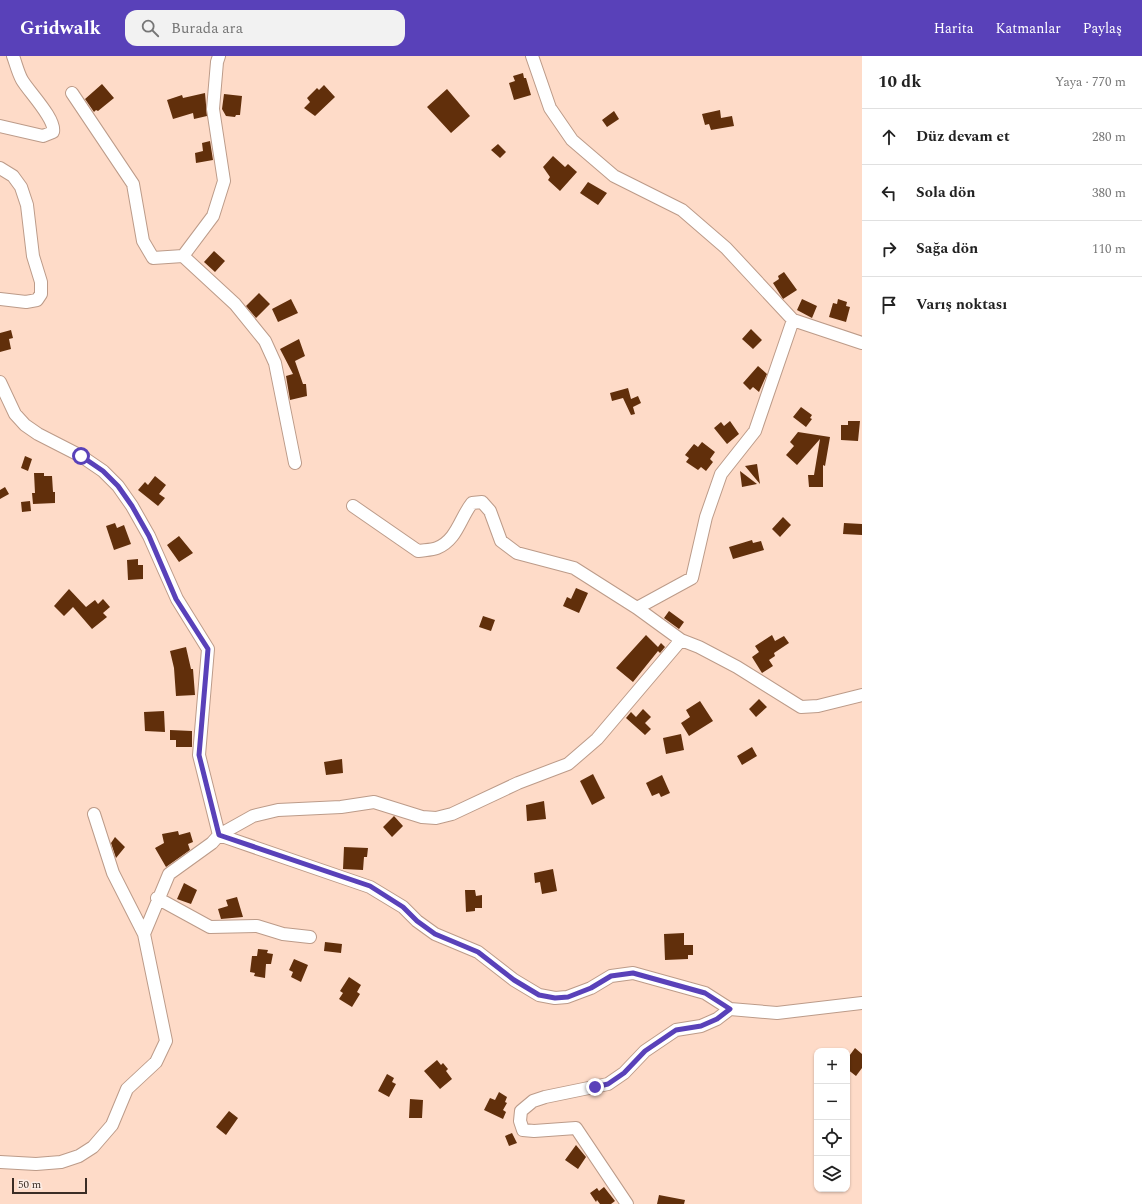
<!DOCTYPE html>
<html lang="tr">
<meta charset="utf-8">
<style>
body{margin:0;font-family:Spectral,serif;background:#f2f2f2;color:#222}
.controls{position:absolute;right:12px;bottom:12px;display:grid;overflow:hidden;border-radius:8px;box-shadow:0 1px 3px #0004}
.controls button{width:36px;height:36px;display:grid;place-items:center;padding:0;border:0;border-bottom:1px solid #e0e0e0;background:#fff;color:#222;font:20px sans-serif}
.scale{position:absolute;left:12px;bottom:10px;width:75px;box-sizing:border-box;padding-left:4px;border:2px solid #3a2d25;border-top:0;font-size:11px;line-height:14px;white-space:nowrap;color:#3a2d25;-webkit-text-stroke:3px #fcede6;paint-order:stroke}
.stop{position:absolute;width:12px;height:12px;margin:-9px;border:3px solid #5941b9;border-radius:50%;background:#fff}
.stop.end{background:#5941b9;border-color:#fff;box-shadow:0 1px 4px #0008}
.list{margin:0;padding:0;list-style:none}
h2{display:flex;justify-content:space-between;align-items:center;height:52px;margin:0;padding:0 16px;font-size:17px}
h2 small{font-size:13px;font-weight:400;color:#767676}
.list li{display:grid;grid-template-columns:26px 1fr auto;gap:12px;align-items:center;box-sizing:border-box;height:56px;padding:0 16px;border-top:1px solid #e0e0e0}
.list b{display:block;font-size:15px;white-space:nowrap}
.list em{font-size:13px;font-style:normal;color:#767676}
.icon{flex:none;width:22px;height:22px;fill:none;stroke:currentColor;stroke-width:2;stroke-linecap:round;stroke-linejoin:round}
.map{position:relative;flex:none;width:862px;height:1148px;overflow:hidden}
header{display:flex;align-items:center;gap:24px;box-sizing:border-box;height:56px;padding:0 20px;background:#5941b9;color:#fff}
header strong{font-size:19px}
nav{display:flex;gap:22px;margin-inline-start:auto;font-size:14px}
.search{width:280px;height:36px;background:#f2f2f2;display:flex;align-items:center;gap:10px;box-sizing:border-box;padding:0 14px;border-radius:12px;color:#767676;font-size:15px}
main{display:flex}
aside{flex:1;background:#fff}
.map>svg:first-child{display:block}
.building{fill:#612f0b}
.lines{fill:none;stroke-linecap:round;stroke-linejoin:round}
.minor-casing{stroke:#bc9b89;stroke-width:14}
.minor{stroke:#fff;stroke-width:12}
.route{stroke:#5941b9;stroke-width:5}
</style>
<header>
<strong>Gridwalk</strong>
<div class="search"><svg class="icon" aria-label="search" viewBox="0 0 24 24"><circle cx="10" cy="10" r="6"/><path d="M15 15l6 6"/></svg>Burada ara</div>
<nav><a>Harita</a><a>Katmanlar</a><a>Paylaş</a></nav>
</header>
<main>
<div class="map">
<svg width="862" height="1148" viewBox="0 0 862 1148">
<rect width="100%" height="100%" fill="#fedbc8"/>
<path class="building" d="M 523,17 L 524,22 L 526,22 L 531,39 L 514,44 L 509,27 L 515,25 L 513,20 Z
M 102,28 L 114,42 L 98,55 L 96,54 L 94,56 L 85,43 Z
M 324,29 L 335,41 L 315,60 L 304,52 L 310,46 L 307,42 L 317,32 L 319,34 Z
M 447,33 L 470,60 L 451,77 L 427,51 Z
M 205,37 L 207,60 L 194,63 L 193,57 L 173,63 L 167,44 L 182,39 L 183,42 Z
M 224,38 L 242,40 L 240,59 L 236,59 L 235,61 L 226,60 L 222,53 Z
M 720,54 L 721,62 L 732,60 L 734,70 L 711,74 L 709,68 L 705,69 L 702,58 Z
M 614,55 L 619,63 L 607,71 L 602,64 Z
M 210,85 L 213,104 L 196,107 L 195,97 L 203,95 L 202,87 Z
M 498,88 L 506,96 L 500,102 L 491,94 Z
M 553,100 L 565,111 L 568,108 L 577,116 L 560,135 L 548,124 L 550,121 L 543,111 Z
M 588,126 L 607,137 L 598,149 L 580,137 Z
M 214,195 L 225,205 L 215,216 L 204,206 Z
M 784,216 L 797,234 L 783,243 L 773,227 L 779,223 L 778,220 Z
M 259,237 L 270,248 L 256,262 L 246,250 Z
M 291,243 L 298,257 L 278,266 L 272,253 Z
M 802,243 L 817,250 L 812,262 L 797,254 Z
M 838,243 L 847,246 L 846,250 L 850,251 L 846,266 L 829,261 L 833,247 L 837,248 Z
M 751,273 L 762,284 L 753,293 L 742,283 Z
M 11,274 L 13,282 L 9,283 L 11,293 L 0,296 L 0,277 Z
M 299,283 L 305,300 L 295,305 L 303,328 L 306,328 L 307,340 L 290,344 L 286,320 L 293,318 L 280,293 Z
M 758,310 L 767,318 L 759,336 L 753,331 L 750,334 L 743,327 Z
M 628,332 L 631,343 L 638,340 L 641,347 L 633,351 L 635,358 L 631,359 L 623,342 L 612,345 L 610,337 Z
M 801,351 L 812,359 L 810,362 L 812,363 L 806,371 L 793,361 Z
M 730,365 L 739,378 L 727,388 L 714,372 L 721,366 L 724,370 Z
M 848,365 L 860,365 L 858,385 L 841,384 L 841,369 L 848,369 Z
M 798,376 L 830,381 L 825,410 L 823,409 L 823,431 L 809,431 L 808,419 L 814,419 L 820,383 L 797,409 L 786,399 L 794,390 L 790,386 Z
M 702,386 L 715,396 L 710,403 L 713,406 L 706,415 L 701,411 L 698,414 L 686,406 L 689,402 L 685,399 L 694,388 L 698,391 Z
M 25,400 L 32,403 L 28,415 L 21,412 Z
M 757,408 L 760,428 L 745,410 Z
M 740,415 L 757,428 L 742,431 Z
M 34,417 L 44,417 L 44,420 L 52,420 L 53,436 L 55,436 L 55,447 L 33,448 L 32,437 L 35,437 Z
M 155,420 L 166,429 L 159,438 L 165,442 L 158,450 L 138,434 L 145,426 L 148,429 Z
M 5,431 L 9,438 L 0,443 L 0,434 Z
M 30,445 L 31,455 L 22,456 L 21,446 Z
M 783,461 L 791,469 L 780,481 L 772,473 Z
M 115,467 L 117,472 L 124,469 L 131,488 L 114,494 L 106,470 Z
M 844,467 L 862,468 L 862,479 L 843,478 Z
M 179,480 L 193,497 L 179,506 L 167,489 Z
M 752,484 L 753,487 L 761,485 L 764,494 L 733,503 L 729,491 Z
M 138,503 L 138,509 L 143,509 L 143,523 L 128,524 L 127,504 Z
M 576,532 L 588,537 L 579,557 L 563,550 L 567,541 L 571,543 Z
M 69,533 L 86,551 L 95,544 L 98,548 L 103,543 L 110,551 L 103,557 L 107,561 L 92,573 L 73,551 L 64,560 L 54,550 Z
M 669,555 L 684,566 L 679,573 L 664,562 Z
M 483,560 L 495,564 L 491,575 L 479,571 Z
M 646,579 L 658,591 L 661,587 L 665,591 L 660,597 L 658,595 L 633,626 L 616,612 Z
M 772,579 L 775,585 L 784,580 L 789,587 L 774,597 L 775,600 L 769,604 L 773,610 L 762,617 L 752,601 L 759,596 L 755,590 Z
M 186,591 L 191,613 L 193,613 L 195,639 L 176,640 L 174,612 L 170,595 Z
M 759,643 L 767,651 L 756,661 L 749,653 Z
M 700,645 L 713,665 L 689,680 L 681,667 L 690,661 L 686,654 Z
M 643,653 L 651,661 L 645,667 L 651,673 L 645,679 L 626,662 L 631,656 L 636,661 Z
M 164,655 L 165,676 L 145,675 L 144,656 Z
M 170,674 L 192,675 L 192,691 L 176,691 L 176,684 L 170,684 Z
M 681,678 L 684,694 L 666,698 L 663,682 Z
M 752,691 L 757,700 L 742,709 L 737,700 Z
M 342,703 L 343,717 L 326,719 L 324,706 Z
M 593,718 L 605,742 L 592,749 L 580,725 Z
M 662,719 L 670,737 L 661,741 L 659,737 L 652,740 L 646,727 Z
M 544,745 L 546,763 L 527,765 L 526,749 Z
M 394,760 L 403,770 L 392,781 L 383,771 Z
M 178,775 L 179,779 L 190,776 L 193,786 L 188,788 L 190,794 L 166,811 L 155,792 L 164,787 L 162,778 Z
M 115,781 L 125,791 L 116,802 L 111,787 Z
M 344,791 L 368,792 L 367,801 L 364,801 L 363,814 L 343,813 Z
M 553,813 L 557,835 L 542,838 L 540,826 L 535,827 L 534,817 Z
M 184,827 L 197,834 L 191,848 L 177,843 Z
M 465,834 L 475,834 L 476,840 L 482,839 L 482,852 L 475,852 L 475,855 L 466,856 Z
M 237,841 L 243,861 L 221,863 L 218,853 L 228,850 L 226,844 Z
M 684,877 L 684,889 L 693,889 L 693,899 L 688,899 L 688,903 L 665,904 L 664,878 Z
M 325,886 L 342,888 L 341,897 L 324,895 Z
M 258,893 L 268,894 L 267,897 L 273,898 L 271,908 L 266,908 L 265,922 L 254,920 L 255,917 L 250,916 L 252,900 L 257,900 Z
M 294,903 L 308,909 L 301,926 L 291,921 L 293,916 L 289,914 Z
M 349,921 L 361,929 L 357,936 L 360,938 L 352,951 L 339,943 L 343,937 L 340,935 Z
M 855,992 L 862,998 L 862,1012 L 856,1020 L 847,1013 L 847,1003 Z
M 437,1004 L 441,1009 L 443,1007 L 448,1013 L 446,1015 L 452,1023 L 440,1033 L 424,1015 Z
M 387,1018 L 394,1022 L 392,1026 L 396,1028 L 389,1041 L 378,1035 Z
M 499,1036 L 507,1041 L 505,1046 L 507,1047 L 503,1054 L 506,1056 L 503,1063 L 484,1054 L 490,1042 L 495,1044 Z
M 410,1043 L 423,1044 L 422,1062 L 409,1062 Z
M 229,1055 L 238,1062 L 226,1079 L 216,1071 Z
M 512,1077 L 517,1087 L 509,1090 L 505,1080 Z
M 576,1089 L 586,1101 L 578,1113 L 565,1104 Z
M 604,1131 L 615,1145 L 611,1148 L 600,1148 L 597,1144 L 596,1146 L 590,1137 L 597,1132 L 599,1135 Z
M 659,1139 L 685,1144 L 684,1148 L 657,1148 Z"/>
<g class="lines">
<defs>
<path id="minor" d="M 532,0 L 550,52 L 572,84 L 614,120 L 682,154 L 726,192 L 793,264
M 72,37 L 133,128 L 143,185 L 153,202 L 183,200 L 235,248 L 265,285 L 275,307 L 295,407
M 0,70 L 43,80 L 53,76 C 56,63 29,36 22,24 C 18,17 16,8 13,0
M 0,112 L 13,120 L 21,131 L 27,149 L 33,200 L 41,226 L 41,238 L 37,244 L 26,246 L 0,243
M 183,200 L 213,160 L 224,125 L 213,53 L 217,6 L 219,0
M 0,326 L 15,358 L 25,369 L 38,378 L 81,400 L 103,415 L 118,430 L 132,450 L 149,480 L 177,543 L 208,593 L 199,699 L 219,779
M 353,450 L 418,495 C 424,494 432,494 437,492 C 457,484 460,462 472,447 L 482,446 L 490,455 L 501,485 L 517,497 L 574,512 L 637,552 L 681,584 L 699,591 L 737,611 L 801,651 L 818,650 L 862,639
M 637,552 L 692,522 L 706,461 L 721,418 L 755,375 L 793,264 L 862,287
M 219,779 L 370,831 L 403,851 L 417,865 L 435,878 L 478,896 L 514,924 L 539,939 L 555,942 L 567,941 L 591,932 L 611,920 L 633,917 L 705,937 L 730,953 L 777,957 L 862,947
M 157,842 L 210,871 L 257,870 L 283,878 L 310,881
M 144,878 L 169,818 L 212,787 L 219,779 L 253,760 L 278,754 L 341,751 L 374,746 L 422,761 L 436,762 L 452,758 L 518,727 L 568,708 L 597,683 L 681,584
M 0,1106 L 36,1108 L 61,1106 L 79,1100 L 93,1091 L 112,1069 L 127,1033 L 156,1006 L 166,985 L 144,878 L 113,817 L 94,758
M 627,1148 L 576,1072 L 534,1075 L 523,1074 L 520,1065 L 521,1055 L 533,1045 L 545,1041 L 608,1028 L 624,1017 L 645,995 L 676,974 L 701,970 L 717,963 L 730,953"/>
</defs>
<use href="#minor" class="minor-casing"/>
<use href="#minor" class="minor"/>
</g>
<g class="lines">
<path class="route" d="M 81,400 L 103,415 L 118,430 L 132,450 L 149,480 L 176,543 L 208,593 L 199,699 L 219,779 L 370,830 L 403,851 L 417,865 L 435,878 L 478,896 L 514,924 L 539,939 L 555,942 L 568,941 L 591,932 L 611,920 L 633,917 L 705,937 L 730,953 L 717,963 L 701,970 L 676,974 L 645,995 L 624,1017 L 608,1028 L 595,1031"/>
</g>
</svg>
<div class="controls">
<button>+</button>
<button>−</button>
<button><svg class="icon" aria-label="locate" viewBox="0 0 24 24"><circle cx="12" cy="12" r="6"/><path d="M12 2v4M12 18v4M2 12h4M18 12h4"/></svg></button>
<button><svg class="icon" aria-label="layers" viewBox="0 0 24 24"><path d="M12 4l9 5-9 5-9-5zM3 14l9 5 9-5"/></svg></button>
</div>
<div class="scale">50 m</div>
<div class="stop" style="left:81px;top:400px"></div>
<div class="stop end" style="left:595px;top:1031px"></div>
</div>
<aside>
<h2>10 dk<small>Yaya · 770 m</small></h2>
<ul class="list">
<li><svg class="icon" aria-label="ahead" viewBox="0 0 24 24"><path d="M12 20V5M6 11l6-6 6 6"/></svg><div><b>Düz devam et</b></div><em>280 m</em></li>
<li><svg class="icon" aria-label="left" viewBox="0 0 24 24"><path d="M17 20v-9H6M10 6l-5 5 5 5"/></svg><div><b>Sola dön</b></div><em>380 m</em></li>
<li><svg class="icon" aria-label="right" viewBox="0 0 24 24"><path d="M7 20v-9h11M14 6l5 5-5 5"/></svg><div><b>Sağa dön</b></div><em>110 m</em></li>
<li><svg class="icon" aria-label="arrive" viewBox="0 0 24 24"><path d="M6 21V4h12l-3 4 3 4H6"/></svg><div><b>Varış noktası</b></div></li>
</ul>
</aside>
</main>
